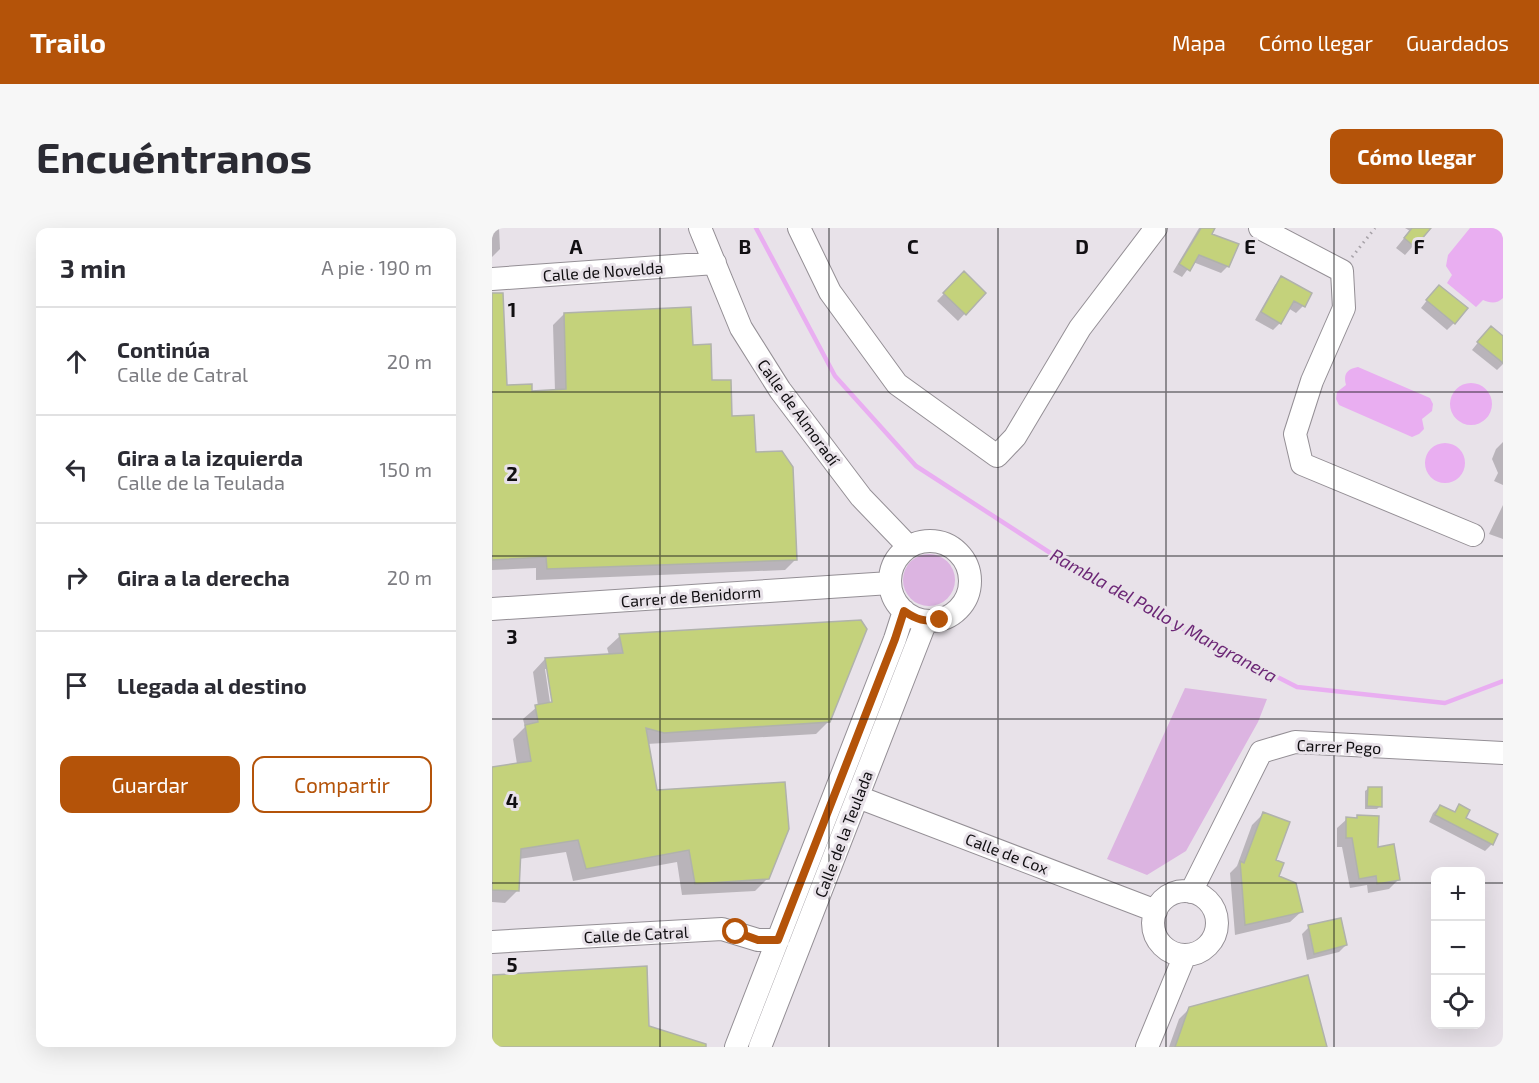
<!DOCTYPE html>
<html lang="es">
<meta charset="utf-8">
<style>
body{margin:0;font-family:"Exo 2",sans-serif;background:#f7f7f7;color:#2b2b33}
.controls{position:absolute;right:18px;bottom:18px;display:grid;overflow:hidden;border-radius:12px;box-shadow:0 6px 24px #0002}
.controls button{width:54px;height:54px;display:grid;place-items:center;padding:0;border:0;border-bottom:2px solid #e1e1e2;background:#fff;color:#2b2b33;font:30px sans-serif}
.stop{position:absolute;width:18px;height:18px;margin:-14px;border:4px solid #b45309;border-radius:50%;background:#fff}
.stop.end{background:#b45309;border-color:#fff;box-shadow:0 2px 6px #0008}
.list{margin:0;padding:0;list-style:none}
h2{display:flex;justify-content:space-between;align-items:center;height:78px;margin:0;padding:0 24px;font-size:26px}
h2 small{font-size:20px;font-weight:400;color:#7c7c81}
.list li{display:grid;grid-template-columns:39px 1fr auto;gap:18px;align-items:center;box-sizing:border-box;height:108px;padding:0 24px;border-top:2px solid #e1e1e2}
.list b{display:block;font-size:22px;white-space:nowrap}
.list p{margin:0;font-size:20px;white-space:nowrap;color:#7c7c81}
.list em{font-size:20px;font-style:normal;color:#7c7c81}
.actions{display:flex;gap:12px;padding:18px 24px}
.actions a{flex:1;padding:14px 0;border:2px solid #b45309;border-radius:12px;text-align:center;font-size:21px;color:#b45309}
.actions .main{background:#b45309;color:#fff}
.icon{flex:none;width:33px;height:33px;fill:none;stroke:currentColor;stroke-width:2;stroke-linecap:round;stroke-linejoin:round}
.map{position:relative;flex:none;width:1011px;height:819px;overflow:hidden;border-radius:12px}
header{display:flex;align-items:center;gap:36px;box-sizing:border-box;height:84px;padding:0 30px;background:#b45309;color:#fff}
header strong{font-size:28px}
nav{display:flex;gap:33px;margin-inline-start:auto;font-size:21px}
.intro{display:flex;align-items:center;justify-content:space-between;box-sizing:border-box;height:144px;padding:0 36px}
h1{margin:0;font-size:42px}
.button{padding:15px 27px;border-radius:12px;background:#b45309;color:#fff;font-size:21px;font-weight:700}
main{display:flex;gap:36px;padding:0 36px}
aside{flex:1;background:#fff;border-radius:12px;box-shadow:0 6px 24px #0002}
.map>svg:first-child{display:block}
.green{fill:#dcb4e1}
.water{fill:#e9aef1}
.shadow{fill:#0003;fill-rule:evenodd}
.lines{fill:none;stroke-linecap:round;stroke-linejoin:round}
.stream{stroke:#e9aef1;stroke-width:4.5}
.building{fill:#c4d27b;stroke:#b0b2ab;stroke-width:1.5}
.minor-casing{stroke:#948f95;stroke-width:24}
.path{stroke:#a6a1a7;stroke-width:3;stroke-dasharray:1.5 4.5;stroke-linecap:butt}
.minor{stroke:#fff;stroke-width:22}
.route{stroke:#b45309;stroke-width:8}
.grid{fill:none;stroke:#110f12;stroke-width:1.5;stroke-opacity:0.55}
.labels{text-anchor:middle;dominant-baseline:central;stroke-width:6;stroke-linejoin:round;paint-order:stroke}
.street-label{font-size:16px;fill:#110f12;stroke:#e8e2e9}
.water-label{font-size:18px;font-style:italic;fill:#6c2776;stroke:#e8e2e9}
.grid-label{font-size:20px;text-anchor:middle;font-weight:bold;fill:#110f12;stroke:#e8e2e9;stroke-width:6;stroke-linejoin:round;paint-order:stroke}
</style>
<header>
<strong>Trailo</strong>
<nav><a>Mapa</a><a>Cómo llegar</a><a>Guardados</a></nav>
</header>
<div class="intro"><h1>Encuéntranos</h1><a class="button">Cómo llegar</a></div>
<main>
<aside>
<h2>3 min<small>A pie · 190 m</small></h2>
<ul class="list">
<li><svg class="icon" aria-label="ahead" viewBox="0 0 24 24"><path d="M12 20V5M6 11l6-6 6 6"/></svg><div><b>Continúa</b><p>Calle de Catral</p></div><em>20 m</em></li>
<li><svg class="icon" aria-label="left" viewBox="0 0 24 24"><path d="M17 20v-9H6M10 6l-5 5 5 5"/></svg><div><b>Gira a la izquierda</b><p>Calle de la Teulada</p></div><em>150 m</em></li>
<li><svg class="icon" aria-label="right" viewBox="0 0 24 24"><path d="M7 20v-9h11M14 6l5 5-5 5"/></svg><div><b>Gira a la derecha</b></div><em>20 m</em></li>
<li><svg class="icon" aria-label="arrive" viewBox="0 0 24 24"><path d="M6 21V4h12l-3 4 3 4H6"/></svg><div><b>Llegada al destino</b></div></li>
</ul>
<div class="actions"><a class="main">Guardar</a><a>Compartir</a></div>
</aside>
<div class="map">
<svg width="1011" height="819" viewBox="0 0 1011 819">
<rect width="100%" height="100%" fill="#e8e2e9"/>
<path class="green" d="M411 352a26 26 0 1 1 52 0a26 26 0 1 1-52 0Z
M 693,460 L 775,471 L 766,494 L 694,623 L 655,647 L 615,631 Z"/>
<path class="water" d="M 978,0 L 1011,0 L 1011,70 C 1005,76 998,75 991,72 L 984,79 L 955,55 L 960,47 L 954,38 L 956,27 Z
M 866,139 L 938,170 L 941,176 L 940,183 L 930,191 L 932,201 L 927,206 L 920,209 L 847,177 L 844,171 L 845,164 L 854,157 C 851,146 855,141 866,139 Z
M958 176a21 21 0 1 1 42 0a21 21 0 1 1-42 0Z
M933 235a20 20 0 1 1 40 0a20 20 0 1 1-40 0Z"/>
<path class="shadow" d="M 0,0 L 7,0 L 8,21 L 0,29 Z
M 707,0 L 721,0 L 718,6 L 736,38 L 729,45 L 701,34 L 690,49 L 681,44 Z
M 913,0 L 937,0 L 913,27 L 904,20 L 918,3 Z
M 472,45 L 492,65 L 466,93 L 445,73 Z
M 790,50 L 811,78 L 804,85 L 796,80 L 788,95 L 781,102 L 763,92 L 783,57 Z
M 940,66 L 962,95 L 955,102 L 929,80 Z
M 72,86 L 199,119 L 239,190 L 262,226 L 304,331 L 293,342 L 44,352 L 44,340 L 0,342 L 0,89 L 14,159 L 39,164 L 63,163 L 61,97 Z
M 992,107 L 1011,110 L 1011,136 L 1005,142 L 980,122 Z
M 1011,214 L 1011,257 L 1002,253 L 1006,245 L 1000,231 L 1004,221 Z
M 1011,277 L 1011,311 L 997,306 Z
M 128,408 L 337,493 L 324,506 L 155,516 L 164,563 L 276,650 L 263,663 L 190,667 L 185,634 L 81,653 L 74,624 L 27,631 L 26,662 L 13,675 L 0,674 L 0,540 L 25,536 L 21,511 L 33,499 L 31,491 L 46,478 L 41,444 L 53,431 L 117,427 L 115,420 ZM 53,441 L 56,441 L 62,481 L 59,481 Z
M 877,560 L 888,578 L 885,581 L 873,581 L 873,563 Z
M 948,578 L 961,585 L 968,578 L 972,591 L 1004,606 L 1000,616 L 993,623 L 937,594 L 941,585 Z
M 771,586 L 785,649 L 809,684 L 798,694 L 743,707 L 738,645 L 745,638 L 760,597 Z
M 855,591 L 885,621 L 907,651 L 897,661 L 876,665 L 875,657 L 858,660 L 850,619 L 845,619 L 845,600 Z
M 817,699 L 854,717 L 847,724 L 815,732 L 810,706 Z
M 698,780 L 834,819 L 677,819 L 687,791 Z"/>
<g class="lines">
<path class="stream" d="M 264,0 L 343,148 L 424,238 L 597,350 L 687,399 L 805,459 L 953,475 L 1011,453"/>
</g>
<path class="building" d="M 709,0 L 723,0 L 720,6 L 747,16 L 737,39 L 707,27 L 698,43 L 687,36 Z
M 920,0 L 939,0 L 923,19 L 912,10 Z
M 472,43 L 494,65 L 474,87 L 451,65 Z
M 789,48 L 820,65 L 813,79 L 802,73 L 789,96 L 769,84 Z
M 947,57 L 976,80 L 963,96 L 934,72 Z
M 0,65 L 11,65 L 15,157 L 40,156 L 40,163 L 74,161 L 72,85 L 199,79 L 201,117 L 219,116 L 220,152 L 239,152 L 240,188 L 262,187 L 264,224 L 290,223 L 301,239 L 305,332 L 55,341 L 54,329 L 0,332 Z
M 999,98 L 1011,108 L 1011,135 L 985,114 Z
M 369,392 L 375,401 L 338,494 L 172,505 L 154,500 L 165,562 L 293,554 L 297,601 L 277,651 L 203,656 L 197,622 L 94,641 L 86,612 L 29,621 L 27,663 L 0,662 L 0,539 L 39,533 L 33,497 L 46,494 L 43,477 L 60,474 L 53,430 L 131,425 L 127,406 Z
M 876,559 L 890,559 L 890,579 L 875,578 Z
M 967,576 L 978,582 L 974,590 L 1006,606 L 1001,617 L 943,587 L 948,577 L 963,584 Z
M 771,584 L 798,594 L 784,632 L 792,635 L 787,648 L 804,655 L 811,684 L 753,697 L 748,633 L 752,635 Z
M 865,587 L 887,588 L 886,619 L 902,616 L 908,652 L 885,656 L 884,648 L 867,651 L 860,610 L 854,610 L 854,589 L 865,590 Z
M 849,690 L 855,717 L 822,726 L 816,697 Z
M 155,738 L 157,798 L 214,816 L 214,819 L 0,819 L 0,747 Z
M 816,747 L 835,819 L 683,819 L 697,779 Z"/>
<g class="lines">
<defs>
<path id="minor" d="M 208,0 L 249,100 L 288,162 L 369,269 L 417,319
M 307,0 L 338,64 L 405,156 L 505,228 L 523,209 L 588,100 L 664,0
M 768,0 L 850,43 L 852,80 L 820,153 L 803,206 L 810,236 L 981,307
M 0,51 L 223,35
M398 353a40 40 0 1 1 80 0a40 40 0 1 1-80 0Z
M 0,381 L 398,355
M 366,569 L 664,683
M661 695a32 32 0 1 1 64 0a32 32 0 1 1-64 0Z
M 699,664 L 769,524 L 803,514 L 1011,525
M 0,714 L 230,701 L 266,712 L 286,712
M 244,819 L 403,411 L 412,383
M 268,819 L 434,393
M 655,819 L 693,727"/>
</defs>
<use href="#minor" class="minor-casing"/>
<path class="path" d="M 860,29 L 883,0"/>
<use href="#minor" class="minor"/>
</g>
<g class="lines">
<path class="route" d="M 244,704 L 266,712 L 286,712 L 403,411 L 412,383 C 425,392 433,394 448,392"/>
</g>
<path class="grid" d="M 168,0 L 168,819M 337,0 L 337,819M 506,0 L 506,819M 674,0 L 674,819M 842,0 L 842,819M 0,164 L 1011,164M 0,328 L 1011,328M 0,491 L 1011,491M 0,655 L 944,655M 988,655 L 1011,655"/>
<g class="labels">
<g class="street-label">
<text transform="translate(111 43) rotate(-4)">Calle de Novelda</text>
<text transform="translate(307 184) rotate(54)">Calle de Almoradí</text>
<text transform="translate(199 368) rotate(-4)">Carrer de Benidorm</text>
<text transform="translate(847 518) rotate(2)">Carrer Pego</text>
<text transform="translate(351 606) rotate(-69)">Calle de la Teulada</text>
<text transform="translate(515 625) rotate(21)">Calle de Cox</text>
<text transform="translate(144 706) rotate(-3)">Calle de Catral</text>
</g>
<g class="water-label">
<text transform="translate(672 387) rotate(29)">Rambla del Pollo y Mangranera</text>
</g>
</g>
<g class="grid-label">
<text x="84" y="26">A</text>
<text x="253" y="26">B</text>
<text x="421" y="26">C</text>
<text x="590" y="26">D</text>
<text x="758" y="26">E</text>
<text x="927" y="26">F</text>
<text x="20" y="89">1</text>
<text x="20" y="253">2</text>
<text x="20" y="416">3</text>
<text x="20" y="580">4</text>
<text x="20" y="744">5</text>
</g>
</svg>
<div class="controls">
<button>+</button>
<button>−</button>
<button><svg class="icon" aria-label="locate" viewBox="0 0 24 24"><circle cx="12" cy="12" r="6"/><path d="M12 2v4M12 18v4M2 12h4M18 12h4"/></svg></button>
</div>
<div class="stop" style="left:244px;top:704px"></div>
<div class="stop end" style="left:448px;top:392px"></div>
</div>
</main>
